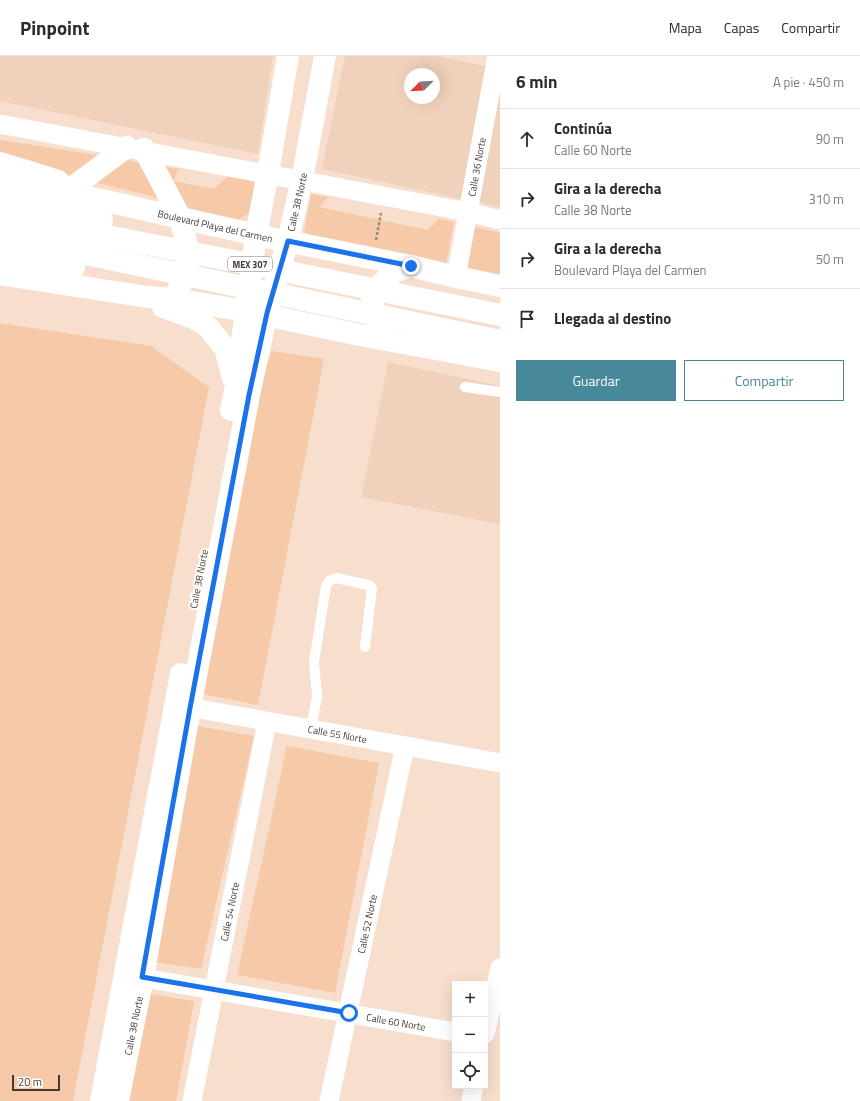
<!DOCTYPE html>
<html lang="es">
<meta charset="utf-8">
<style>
body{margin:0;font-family:"Titillium Web",sans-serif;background:#f2f2f3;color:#2b2b33}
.controls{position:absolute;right:12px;bottom:12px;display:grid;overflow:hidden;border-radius:0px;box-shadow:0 4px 16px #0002}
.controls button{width:36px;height:36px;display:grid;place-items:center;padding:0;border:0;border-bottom:1px solid #e1e1e2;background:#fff;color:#2b2b33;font:20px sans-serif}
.compass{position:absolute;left:404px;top:12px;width:36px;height:36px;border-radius:50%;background:#fff;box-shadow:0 4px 16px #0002;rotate:246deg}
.scale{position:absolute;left:12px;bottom:10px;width:48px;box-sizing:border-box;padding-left:4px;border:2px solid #433a33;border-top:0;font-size:11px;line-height:14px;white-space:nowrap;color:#433a33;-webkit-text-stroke:3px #fff;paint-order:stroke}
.stop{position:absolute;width:12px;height:12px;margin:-9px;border:3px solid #1a73e8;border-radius:50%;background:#fff}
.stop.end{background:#1a73e8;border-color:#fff;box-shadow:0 1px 4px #0008}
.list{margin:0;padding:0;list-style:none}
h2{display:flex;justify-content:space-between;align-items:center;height:52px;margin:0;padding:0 16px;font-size:17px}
h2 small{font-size:13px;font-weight:400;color:#7c7c81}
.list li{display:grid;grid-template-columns:26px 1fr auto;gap:12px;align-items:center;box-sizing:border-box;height:60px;padding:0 16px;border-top:1px solid #e1e1e2}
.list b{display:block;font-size:15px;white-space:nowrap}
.list p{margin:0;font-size:13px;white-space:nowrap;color:#7c7c81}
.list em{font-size:13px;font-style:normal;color:#7c7c81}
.actions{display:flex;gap:8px;padding:12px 16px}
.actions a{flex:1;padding:9px 0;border:1px solid #48889b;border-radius:0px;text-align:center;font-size:14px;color:#48889b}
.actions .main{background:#48889b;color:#fff}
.icon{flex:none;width:22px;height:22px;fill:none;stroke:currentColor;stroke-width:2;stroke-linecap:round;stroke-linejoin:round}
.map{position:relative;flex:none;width:500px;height:1045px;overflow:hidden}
header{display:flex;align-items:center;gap:24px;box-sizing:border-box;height:56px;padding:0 20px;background:#fff;border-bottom:1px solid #e1e1e2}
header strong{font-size:19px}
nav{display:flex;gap:22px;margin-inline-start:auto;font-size:14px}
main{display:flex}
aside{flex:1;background:#fff}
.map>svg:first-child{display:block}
.built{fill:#f0d1bb;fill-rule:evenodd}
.green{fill:#f6c9a9}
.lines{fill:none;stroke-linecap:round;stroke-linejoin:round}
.path{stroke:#9b8b7f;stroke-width:2.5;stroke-dasharray:3 2;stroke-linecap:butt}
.lane{stroke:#fff;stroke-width:10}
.street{stroke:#fff;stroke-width:19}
.secondary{stroke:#fff;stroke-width:22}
.highway{stroke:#fff;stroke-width:22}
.route{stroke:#1a73e8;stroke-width:5}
.labels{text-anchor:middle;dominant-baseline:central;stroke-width:4;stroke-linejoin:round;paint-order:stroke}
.shield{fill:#fff;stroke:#7b7570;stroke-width:1}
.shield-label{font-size:9px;font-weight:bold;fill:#433a33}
.street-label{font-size:10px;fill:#433a33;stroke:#fff}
</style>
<header>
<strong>Pinpoint</strong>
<nav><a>Mapa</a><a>Capas</a><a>Compartir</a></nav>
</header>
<main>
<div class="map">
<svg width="500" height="1045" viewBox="0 0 500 1045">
<rect width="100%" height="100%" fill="#f7decd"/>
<path class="built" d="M 0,0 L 273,0 L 258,98 L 0,45 Z
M 345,0 L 436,0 L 500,13 L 500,151 L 322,113 ZM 410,18 L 434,18 L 434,42 L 410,42 Z
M 388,306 L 500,330 L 500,468 L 361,441 Z"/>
<path class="green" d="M 0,84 L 103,100 L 75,121 L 0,99 Z
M 121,103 L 143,107 L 163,143 L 90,125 Z
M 159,110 L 179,113 L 173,125 L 214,133 L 228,120 L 257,126 L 252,154 L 239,164 L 182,151 Z
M 311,138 L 328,141 L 319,151 L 428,174 L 438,163 L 454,166 L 446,208 L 310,180 L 304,176 Z
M 475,171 L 500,177 L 500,219 L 464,211 L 470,174 Z
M 0,267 L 151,290 L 209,331 L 73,1045 L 0,1045 Z
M 272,295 L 324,303 L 258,649 L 203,638 L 259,332 Z
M 197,670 L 254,680 L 201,913 L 154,906 Z
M 287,690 L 379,707 L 335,937 L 237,919 Z
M 149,938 L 194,945 L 176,1045 L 129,1045 Z"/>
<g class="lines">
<path class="path" d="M 376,184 L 381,157"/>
<path class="lane" d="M 465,331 L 500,336
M 311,673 L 317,640 L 314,606 L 326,530 L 329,525 L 336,522 L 368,529 L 371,530 L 372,533 L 365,591"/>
<g class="street">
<path d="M 0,68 C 156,96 312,126 468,156 L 500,164"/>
<path id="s1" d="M 456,221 L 497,0"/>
<path id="s2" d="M 177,649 L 500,707"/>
<path id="s3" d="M 129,919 L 150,923 L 455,976"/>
<path d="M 485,978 L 500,912"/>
<path id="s4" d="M 192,1045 L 267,666"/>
<path id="s5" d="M 329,1045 L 405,690"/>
<path d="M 471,1045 L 474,1030"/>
</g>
<g class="secondary">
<path d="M 144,93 L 180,161 L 186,185 L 188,215 L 177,236"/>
<path d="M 0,107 L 30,116 L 58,125 L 66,136 L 127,91"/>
<path id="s6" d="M 0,124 L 66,136 L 256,179 L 411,210 L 456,221 L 500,230"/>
<path d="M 0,218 L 147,241 L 174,243 L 246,255 L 360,279 L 500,305"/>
<path d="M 163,251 L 193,262 L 207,270 L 225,292 L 233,322"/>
<path d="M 383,273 L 378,269 L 372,245 L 380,229 L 394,216 L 411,210"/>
<path d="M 231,354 L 236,330 L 256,179 L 268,117 L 288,0"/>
<path d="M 101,1045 L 181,618"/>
<path id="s7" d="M 118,1045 L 143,921 L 190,652 L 249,339 L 267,257 L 288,185 L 302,124 L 325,0"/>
</g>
<path class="highway" d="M 0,142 L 102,164
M 0,159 L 234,205 L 500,259
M 0,180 L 500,285
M 0,197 L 74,211"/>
</g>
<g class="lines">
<path class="route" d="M 349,957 L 142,921 L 190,652 L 249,339 L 267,257 L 288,185 L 411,210"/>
</g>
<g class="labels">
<rect class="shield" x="228" y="201" width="44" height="14" rx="3"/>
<g class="shield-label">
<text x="250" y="208">MEX 307</text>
</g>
<g class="street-label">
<text stroke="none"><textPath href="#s1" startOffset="112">Calle 36 Norte</textPath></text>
<text stroke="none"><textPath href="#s7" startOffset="917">Calle 38 Norte</textPath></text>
<text stroke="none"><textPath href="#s6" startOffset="220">Boulevard Playa del Carmen</textPath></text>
<text transform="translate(199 523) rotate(-79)">Calle 38 Norte</text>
<text stroke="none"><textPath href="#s2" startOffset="163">Calle 55 Norte</textPath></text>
<text stroke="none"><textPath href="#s4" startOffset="193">Calle 54 Norte</textPath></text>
<text stroke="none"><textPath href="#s5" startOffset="181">Calle 52 Norte</textPath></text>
<text stroke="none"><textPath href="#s3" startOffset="271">Calle 60 Norte</textPath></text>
<text stroke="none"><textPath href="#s7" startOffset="77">Calle 38 Norte</textPath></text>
</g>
</g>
</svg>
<div class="controls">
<button>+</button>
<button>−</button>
<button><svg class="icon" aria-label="locate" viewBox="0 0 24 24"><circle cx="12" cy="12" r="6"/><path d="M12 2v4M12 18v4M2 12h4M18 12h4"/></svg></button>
</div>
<svg class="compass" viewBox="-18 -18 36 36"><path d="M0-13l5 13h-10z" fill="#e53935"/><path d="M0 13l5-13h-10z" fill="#7c7c81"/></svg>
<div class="scale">20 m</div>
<div class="stop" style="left:349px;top:957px"></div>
<div class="stop end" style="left:411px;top:210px"></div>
</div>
<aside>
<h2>6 min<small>A pie · 450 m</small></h2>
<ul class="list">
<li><svg class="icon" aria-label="ahead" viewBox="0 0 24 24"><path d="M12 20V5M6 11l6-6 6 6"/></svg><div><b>Continúa</b><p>Calle 60 Norte</p></div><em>90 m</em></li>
<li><svg class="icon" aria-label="right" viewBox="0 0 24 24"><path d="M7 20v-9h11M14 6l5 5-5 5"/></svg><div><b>Gira a la derecha</b><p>Calle 38 Norte</p></div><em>310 m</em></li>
<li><svg class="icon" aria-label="right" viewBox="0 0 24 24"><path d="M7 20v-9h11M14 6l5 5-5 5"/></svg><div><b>Gira a la derecha</b><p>Boulevard Playa del Carmen</p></div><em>50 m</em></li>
<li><svg class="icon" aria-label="arrive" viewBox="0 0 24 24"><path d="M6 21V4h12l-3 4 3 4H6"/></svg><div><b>Llegada al destino</b></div></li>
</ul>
<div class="actions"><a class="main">Guardar</a><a>Compartir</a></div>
</aside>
</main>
